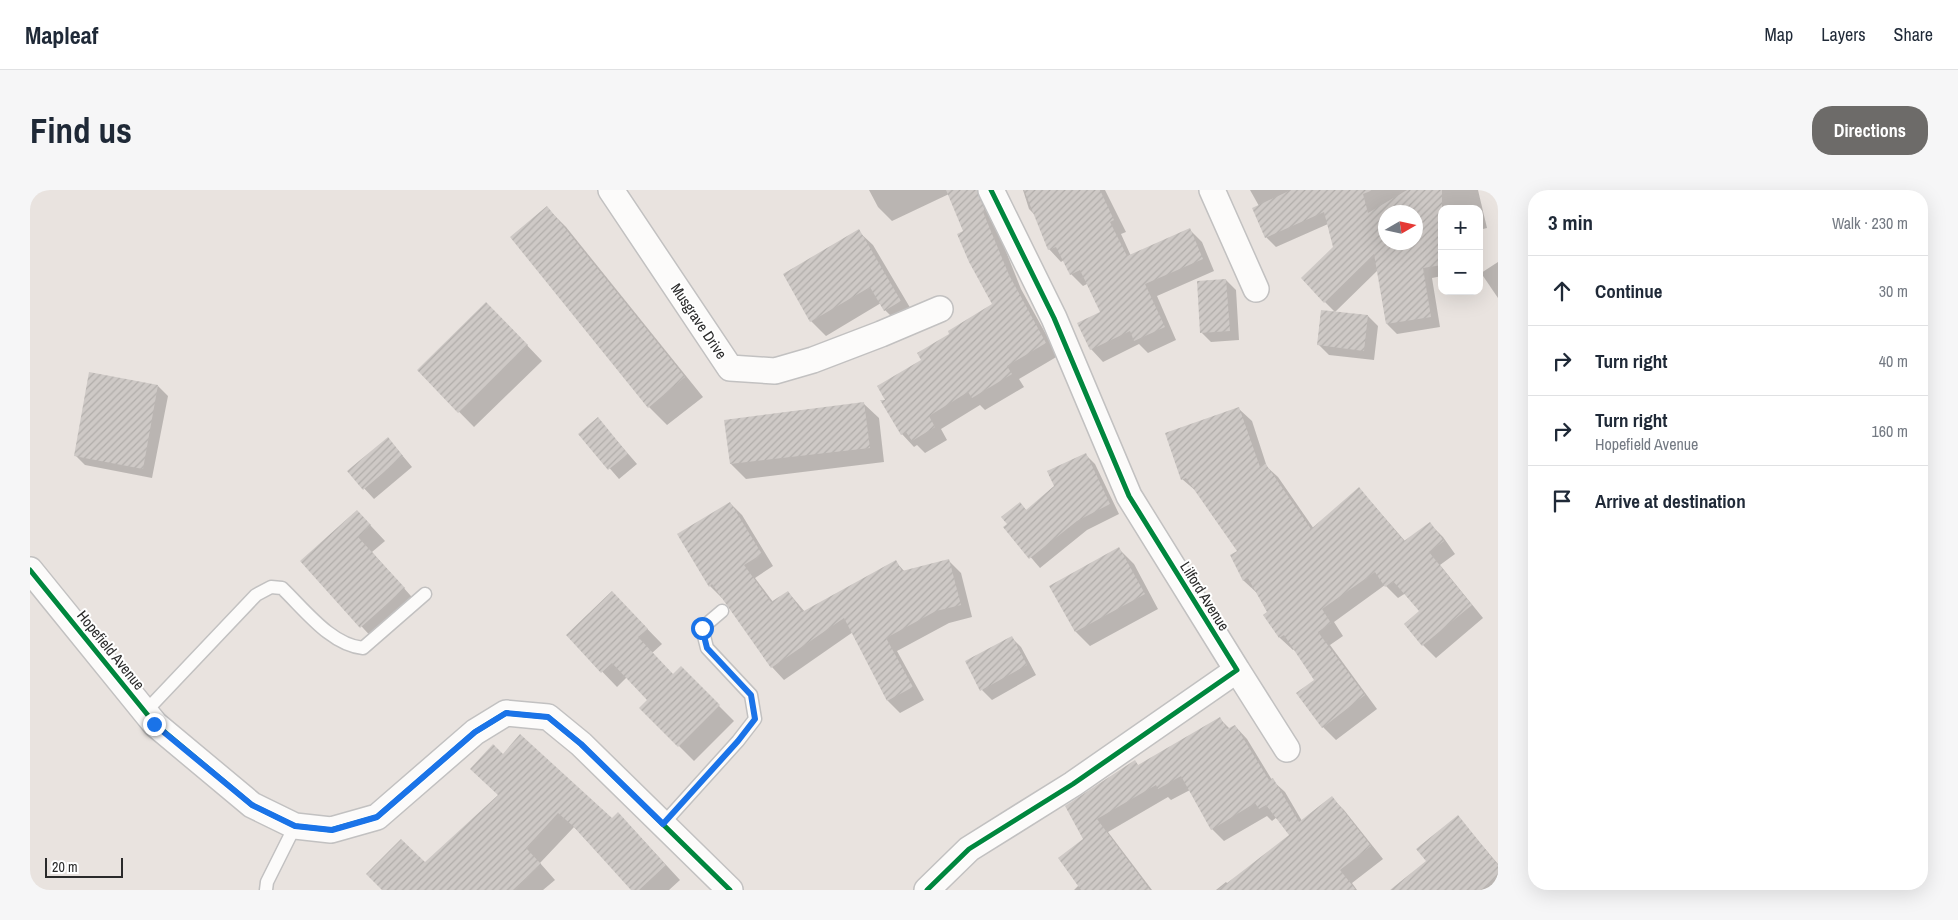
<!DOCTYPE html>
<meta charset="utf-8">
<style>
body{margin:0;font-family:"Archivo Narrow",sans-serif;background:#f6f6f7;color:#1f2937}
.controls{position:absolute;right:15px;top:15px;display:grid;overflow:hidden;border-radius:10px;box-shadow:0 5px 20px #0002}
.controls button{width:45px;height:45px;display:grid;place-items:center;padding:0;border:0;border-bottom:1px solid #e0e1e3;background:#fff;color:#1f2937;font:25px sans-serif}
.compass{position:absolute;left:1348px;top:15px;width:45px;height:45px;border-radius:50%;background:#fff;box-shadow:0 5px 20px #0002;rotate:81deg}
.scale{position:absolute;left:15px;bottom:12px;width:78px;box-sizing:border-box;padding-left:5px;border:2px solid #2a2a2a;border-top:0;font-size:14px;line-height:18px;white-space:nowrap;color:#2a2a2a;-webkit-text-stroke:4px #fff;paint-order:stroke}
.stop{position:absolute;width:15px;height:15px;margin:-11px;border:4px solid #1a73e8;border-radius:50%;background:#fff}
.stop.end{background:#1a73e8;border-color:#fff;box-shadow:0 1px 5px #0008}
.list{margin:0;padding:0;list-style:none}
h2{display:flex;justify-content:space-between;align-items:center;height:65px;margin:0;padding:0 20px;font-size:21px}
h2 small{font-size:16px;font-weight:400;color:#747a83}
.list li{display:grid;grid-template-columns:32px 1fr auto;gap:15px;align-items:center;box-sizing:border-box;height:70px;padding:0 20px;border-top:1px solid #e0e1e3}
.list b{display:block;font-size:19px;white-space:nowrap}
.list p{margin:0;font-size:16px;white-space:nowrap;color:#747a83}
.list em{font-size:16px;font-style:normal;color:#747a83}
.icon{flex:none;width:28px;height:28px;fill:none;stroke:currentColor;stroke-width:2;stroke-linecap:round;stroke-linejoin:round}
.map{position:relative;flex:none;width:1468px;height:700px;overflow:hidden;border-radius:20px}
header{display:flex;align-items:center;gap:30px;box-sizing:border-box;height:70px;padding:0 25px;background:#fff;border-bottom:1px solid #e0e1e3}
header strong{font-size:24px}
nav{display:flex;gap:28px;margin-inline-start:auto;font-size:18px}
.intro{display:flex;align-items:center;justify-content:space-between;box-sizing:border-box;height:120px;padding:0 30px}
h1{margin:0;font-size:35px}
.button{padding:12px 22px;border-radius:20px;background:#6d6b69;color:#fff;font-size:18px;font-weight:700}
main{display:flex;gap:30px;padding:0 30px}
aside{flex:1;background:#fff;border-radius:20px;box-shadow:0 5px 20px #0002}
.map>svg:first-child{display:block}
.shadow{fill:#0003;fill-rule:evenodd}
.building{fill:url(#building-hatch);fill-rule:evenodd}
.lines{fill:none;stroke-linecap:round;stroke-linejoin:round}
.lane-casing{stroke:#c2c1c1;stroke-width:15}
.street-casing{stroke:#c2c1c1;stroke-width:28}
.lane{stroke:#fcfbfa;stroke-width:12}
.street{stroke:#fcfbfa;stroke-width:25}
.cycleway-casing{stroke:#fff;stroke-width:8}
.cycleway{stroke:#00873e;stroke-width:5}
.route{stroke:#1a73e8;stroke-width:6}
.labels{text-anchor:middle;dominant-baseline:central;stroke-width:4;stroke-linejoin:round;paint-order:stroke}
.street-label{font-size:15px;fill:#2a2a2a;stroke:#fff}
</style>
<header>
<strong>Mapleaf</strong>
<nav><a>Map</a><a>Layers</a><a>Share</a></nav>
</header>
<div class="intro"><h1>Find us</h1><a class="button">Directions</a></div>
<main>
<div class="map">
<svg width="1468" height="700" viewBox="0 0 1468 700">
<defs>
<pattern id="building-hatch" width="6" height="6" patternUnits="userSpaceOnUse" patternTransform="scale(1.25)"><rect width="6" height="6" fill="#cec9c6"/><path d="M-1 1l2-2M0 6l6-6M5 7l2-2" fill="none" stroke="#b1adaa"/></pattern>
</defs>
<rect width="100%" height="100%" fill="#e9e3df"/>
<path class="shadow" d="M 839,0 L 953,0 L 965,34 L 991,99 L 1028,166 L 989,189 L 994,197 L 955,220 L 950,215 L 911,239 L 917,250 L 895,263 L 887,255 L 884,257 L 872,244 L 857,211 L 893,171 L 921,144 L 964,115 L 919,4 L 862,31 L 848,17 Z
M 993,0 L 1075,0 L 1096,42 L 1091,44 L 1101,66 L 1160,40 L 1172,52 L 1184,81 L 1127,106 L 1146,150 L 1118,163 L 1109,154 L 1073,172 L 1061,159 L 1072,123 L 1057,94 L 1053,96 L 1041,84 L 1034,70 L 1031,72 L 1019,59 L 1006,26 L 999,19 Z
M 1220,0 L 1448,0 L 1457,38 L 1449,40 L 1449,19 L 1412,19 L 1412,86 L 1402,88 L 1410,137 L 1367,144 L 1357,134 L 1348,80 L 1305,122 L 1295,112 L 1305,57 L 1298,34 L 1246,57 L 1236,47 L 1229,16 ZM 1356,22 L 1386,22 L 1386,52 L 1356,52 Z
M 517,18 L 536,37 L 673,207 L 637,235 L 619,217 Z
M 828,41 L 843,55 L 885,126 L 870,135 L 855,120 L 851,113 L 796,146 L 781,131 L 754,85 Z
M 1468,72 L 1468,108 L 1451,83 Z
M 1196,90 L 1206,100 L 1209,150 L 1181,152 L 1171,142 Z
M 1338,126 L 1348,136 L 1344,170 L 1299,165 L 1289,155 Z
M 471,128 L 512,171 L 444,237 L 388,180 Z
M 128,196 L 138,206 L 122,288 L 55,275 L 45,265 Z
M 834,214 L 849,228 L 854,272 L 716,289 L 701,274 Z
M 1209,219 L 1222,231 L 1237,277 L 1248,287 L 1284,339 L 1341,312 L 1375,351 L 1400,334 L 1413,347 L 1425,364 L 1410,375 L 1453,428 L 1406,468 L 1393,455 L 1391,421 L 1376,403 L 1368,408 L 1355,395 L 1304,432 L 1313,446 L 1300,455 L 1347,519 L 1306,550 L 1293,537 L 1286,490 L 1265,459 L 1263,460 L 1250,448 L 1235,425 L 1238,423 L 1227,403 L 1214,391 L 1201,366 L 1209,362 L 1166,301 L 1152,289 Z
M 568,229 L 607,274 L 589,289 L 550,244 Z
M 367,259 L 382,277 L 344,309 L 319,282 Z
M 1055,264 L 1065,274 L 1089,324 L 1057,340 L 1010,378 L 975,337 L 979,334 L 990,313 L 997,321 L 1026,297 Z
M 700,313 L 712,325 L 743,376 L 725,388 L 743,412 L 758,402 L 775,422 L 866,372 L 875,382 L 918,370 L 931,383 L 942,427 L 919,433 L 867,461 L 894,510 L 870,523 L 858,511 L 823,442 L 754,490 L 742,477 L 693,407 L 692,408 L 680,396 Z
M 327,321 L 355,351 L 342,362 L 388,414 L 346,452 L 272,372 Z
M 1089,359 L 1104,374 L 1128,419 L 1060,456 L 1046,442 L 1021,397 Z
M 596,417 L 632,454 L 622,463 L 643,485 L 651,478 L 704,531 L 664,571 L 611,518 L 619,510 L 597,487 L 587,497 L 537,445 Z
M 981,447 L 991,457 L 1006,485 L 962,510 L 952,500 Z
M 1190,529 L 1200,539 L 1205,536 L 1217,549 L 1242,590 L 1255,602 L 1272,631 L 1302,608 L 1314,620 L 1353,669 L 1322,693 L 1327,700 L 1186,700 L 1196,692 L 1198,694 L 1261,646 L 1247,627 L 1242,631 L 1237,626 L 1194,651 L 1182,639 L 1160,600 L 1141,610 L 1138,607 L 1078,642 L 1122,700 L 1044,700 L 1049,695 L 1055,649 L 1037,616 L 1105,572 L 1109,576 Z
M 473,565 L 582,630 L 602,638 L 650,690 L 639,700 L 603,700 L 544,637 L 510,673 L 525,690 L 513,700 L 354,700 L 395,674 L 469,605 Z
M 1428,627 L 1468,674 L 1468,700 L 1362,700 L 1398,671 Z"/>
<path class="building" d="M 916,0 L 947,0 L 955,21 L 953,22 L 979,85 L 1016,153 L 977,176 L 982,184 L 942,208 L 938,202 L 899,226 L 905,237 L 882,251 L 876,242 L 871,245 L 850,210 L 855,210 L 847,196 L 891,170 L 887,163 L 919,144 L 918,141 L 962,114 L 939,72 L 927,44 L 933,41 Z
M 994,0 L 1070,0 L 1084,30 L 1080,32 L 1097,66 L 1160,38 L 1173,69 L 1115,94 L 1135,137 L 1104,151 L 1100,141 L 1060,160 L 1047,133 L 1070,122 L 1050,80 L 1040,85 L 1026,57 L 1018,60 Z
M 1261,0 L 1343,0 L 1333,4 L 1338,23 L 1377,0 L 1412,0 L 1412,75 L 1393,78 L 1401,127 L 1356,134 L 1344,64 L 1294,113 L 1271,88 L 1303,57 L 1294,22 L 1235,48 L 1222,18 ZM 1356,22 L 1386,22 L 1386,52 L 1356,52 Z
M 517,16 L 655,187 L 618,218 L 480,47 Z
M 829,39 L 871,111 L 854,121 L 840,97 L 780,132 L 753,84 Z
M 1196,89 L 1200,141 L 1170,143 L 1167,91 Z
M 456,112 L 498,155 L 428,223 L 387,180 Z
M 1291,120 L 1338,125 L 1334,161 L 1287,155 Z
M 59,182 L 128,195 L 113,279 L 44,266 Z
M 834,212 L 840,258 L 700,274 L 694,230 Z
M 1209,217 L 1230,277 L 1235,273 L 1281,339 L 1329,297 L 1374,351 L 1400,332 L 1414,351 L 1399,362 L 1442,415 L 1392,456 L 1374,434 L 1389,421 L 1363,391 L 1355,397 L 1345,382 L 1292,419 L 1301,433 L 1288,442 L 1335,505 L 1292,538 L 1266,503 L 1284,490 L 1254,445 L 1249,448 L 1233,425 L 1237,422 L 1218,388 L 1213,391 L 1200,365 L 1207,361 L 1156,288 L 1151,290 L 1135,243 Z
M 568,227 L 598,264 L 578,280 L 548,244 Z
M 358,247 L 373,266 L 333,300 L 317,281 Z
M 1056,263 L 1080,314 L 1047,331 L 999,369 L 973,337 L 977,334 L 971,327 L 990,312 L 996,320 L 1024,296 L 1017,281 Z
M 700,312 L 732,364 L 714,375 L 741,412 L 758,401 L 772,422 L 866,370 L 872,381 L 919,369 L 931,415 L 906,421 L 856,448 L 883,497 L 857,511 L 814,428 L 741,478 L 682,394 L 679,397 L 647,344 Z
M 327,320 L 341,335 L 328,347 L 375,398 L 330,438 L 270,371 Z
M 1089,357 L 1115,404 L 1045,442 L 1019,396 Z
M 582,401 L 618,439 L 608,447 L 643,484 L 651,476 L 690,515 L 648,557 L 609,518 L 617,510 L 582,473 L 571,483 L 536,445 Z
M 982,446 L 997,475 L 950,501 L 935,471 Z
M 1190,527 L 1197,539 L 1205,535 L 1239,590 L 1243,588 L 1269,632 L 1302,606 L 1341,656 L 1310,680 L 1326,700 L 1188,700 L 1259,645 L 1236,615 L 1229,619 L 1225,613 L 1181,640 L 1151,586 L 1128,599 L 1126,595 L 1067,629 L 1120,700 L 1051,700 L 1028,668 L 1053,649 L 1035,616 L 1105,570 L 1108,575 Z
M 490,544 L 582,628 L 588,622 L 636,675 L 609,700 L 601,700 L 543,636 L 528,623 L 496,658 L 511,674 L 483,700 L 352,700 L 336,684 L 371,649 L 395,672 L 468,605 L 440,579 L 463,554 L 473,564 Z
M 1428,625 L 1468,675 L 1468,686 L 1451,700 L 1360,700 L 1396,671 L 1386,659 Z"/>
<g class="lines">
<defs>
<path id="lane" d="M 115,522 L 226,405 L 241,397 L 252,398 C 275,420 301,455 333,458 L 395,404
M 633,634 L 708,551 L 725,529 L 721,505 L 677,458 L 672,438 L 692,421
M 236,700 L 237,692 L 265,636"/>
<path id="street" d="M 581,0 L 700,178 L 745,181 L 783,170 L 851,144 L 910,119
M 1182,0 L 1226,99
M 0,380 L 125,534 L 222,615 L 265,636 L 301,640 L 347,627 L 445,542 L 476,523 L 518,527 L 551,554 L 700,700
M 1207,480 L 1257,559
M 897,700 L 939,659 L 1043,594 L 1207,480 L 1099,306 L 1024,128 L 961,0"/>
</defs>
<use href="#lane" class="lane-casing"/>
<use href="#street" class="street-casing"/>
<use href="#lane" class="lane"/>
<use href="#street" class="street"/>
<defs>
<path id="cycleway" d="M 0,380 L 125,534 L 222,615 L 265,636 L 301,640 L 347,627 L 445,542 L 476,523 L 518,527 L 551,554 L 700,700
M 897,700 L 939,659 L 1043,594 L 1207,480 L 1099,306 L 1024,128 L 961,0"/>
</defs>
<use href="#cycleway" class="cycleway-casing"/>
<use href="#cycleway" class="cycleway"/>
</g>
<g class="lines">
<path class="route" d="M 124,534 L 222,615 L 265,636 L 302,640 L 347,627 L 445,542 L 476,523 L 518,527 L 551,554 L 633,634 L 708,551 L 725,529 L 721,505 L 677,458 L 672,438"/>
</g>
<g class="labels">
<g class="street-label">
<text transform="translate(669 131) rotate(56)">Musgrave Drive</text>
<text transform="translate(1175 406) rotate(58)">Lilford Avenue</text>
<text transform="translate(81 460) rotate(51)">Hopefield Avenue</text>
</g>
</g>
</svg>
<div class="controls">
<button>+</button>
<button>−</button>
</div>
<svg class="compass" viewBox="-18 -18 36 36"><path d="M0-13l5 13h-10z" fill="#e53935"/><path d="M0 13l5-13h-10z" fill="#747a83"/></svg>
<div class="scale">20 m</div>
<div class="stop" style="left:672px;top:438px"></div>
<div class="stop end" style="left:124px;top:534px"></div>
</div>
<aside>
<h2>3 min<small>Walk · 230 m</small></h2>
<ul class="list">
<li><svg class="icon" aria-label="ahead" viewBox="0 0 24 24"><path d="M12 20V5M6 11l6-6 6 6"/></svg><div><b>Continue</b></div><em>30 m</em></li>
<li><svg class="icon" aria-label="right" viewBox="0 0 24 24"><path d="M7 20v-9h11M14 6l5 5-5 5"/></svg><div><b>Turn right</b></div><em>40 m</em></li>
<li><svg class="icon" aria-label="right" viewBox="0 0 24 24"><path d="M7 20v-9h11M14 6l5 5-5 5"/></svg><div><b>Turn right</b><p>Hopefield Avenue</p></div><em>160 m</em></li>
<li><svg class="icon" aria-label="arrive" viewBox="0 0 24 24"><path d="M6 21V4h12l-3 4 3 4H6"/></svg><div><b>Arrive at destination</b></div></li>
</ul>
</aside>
</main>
